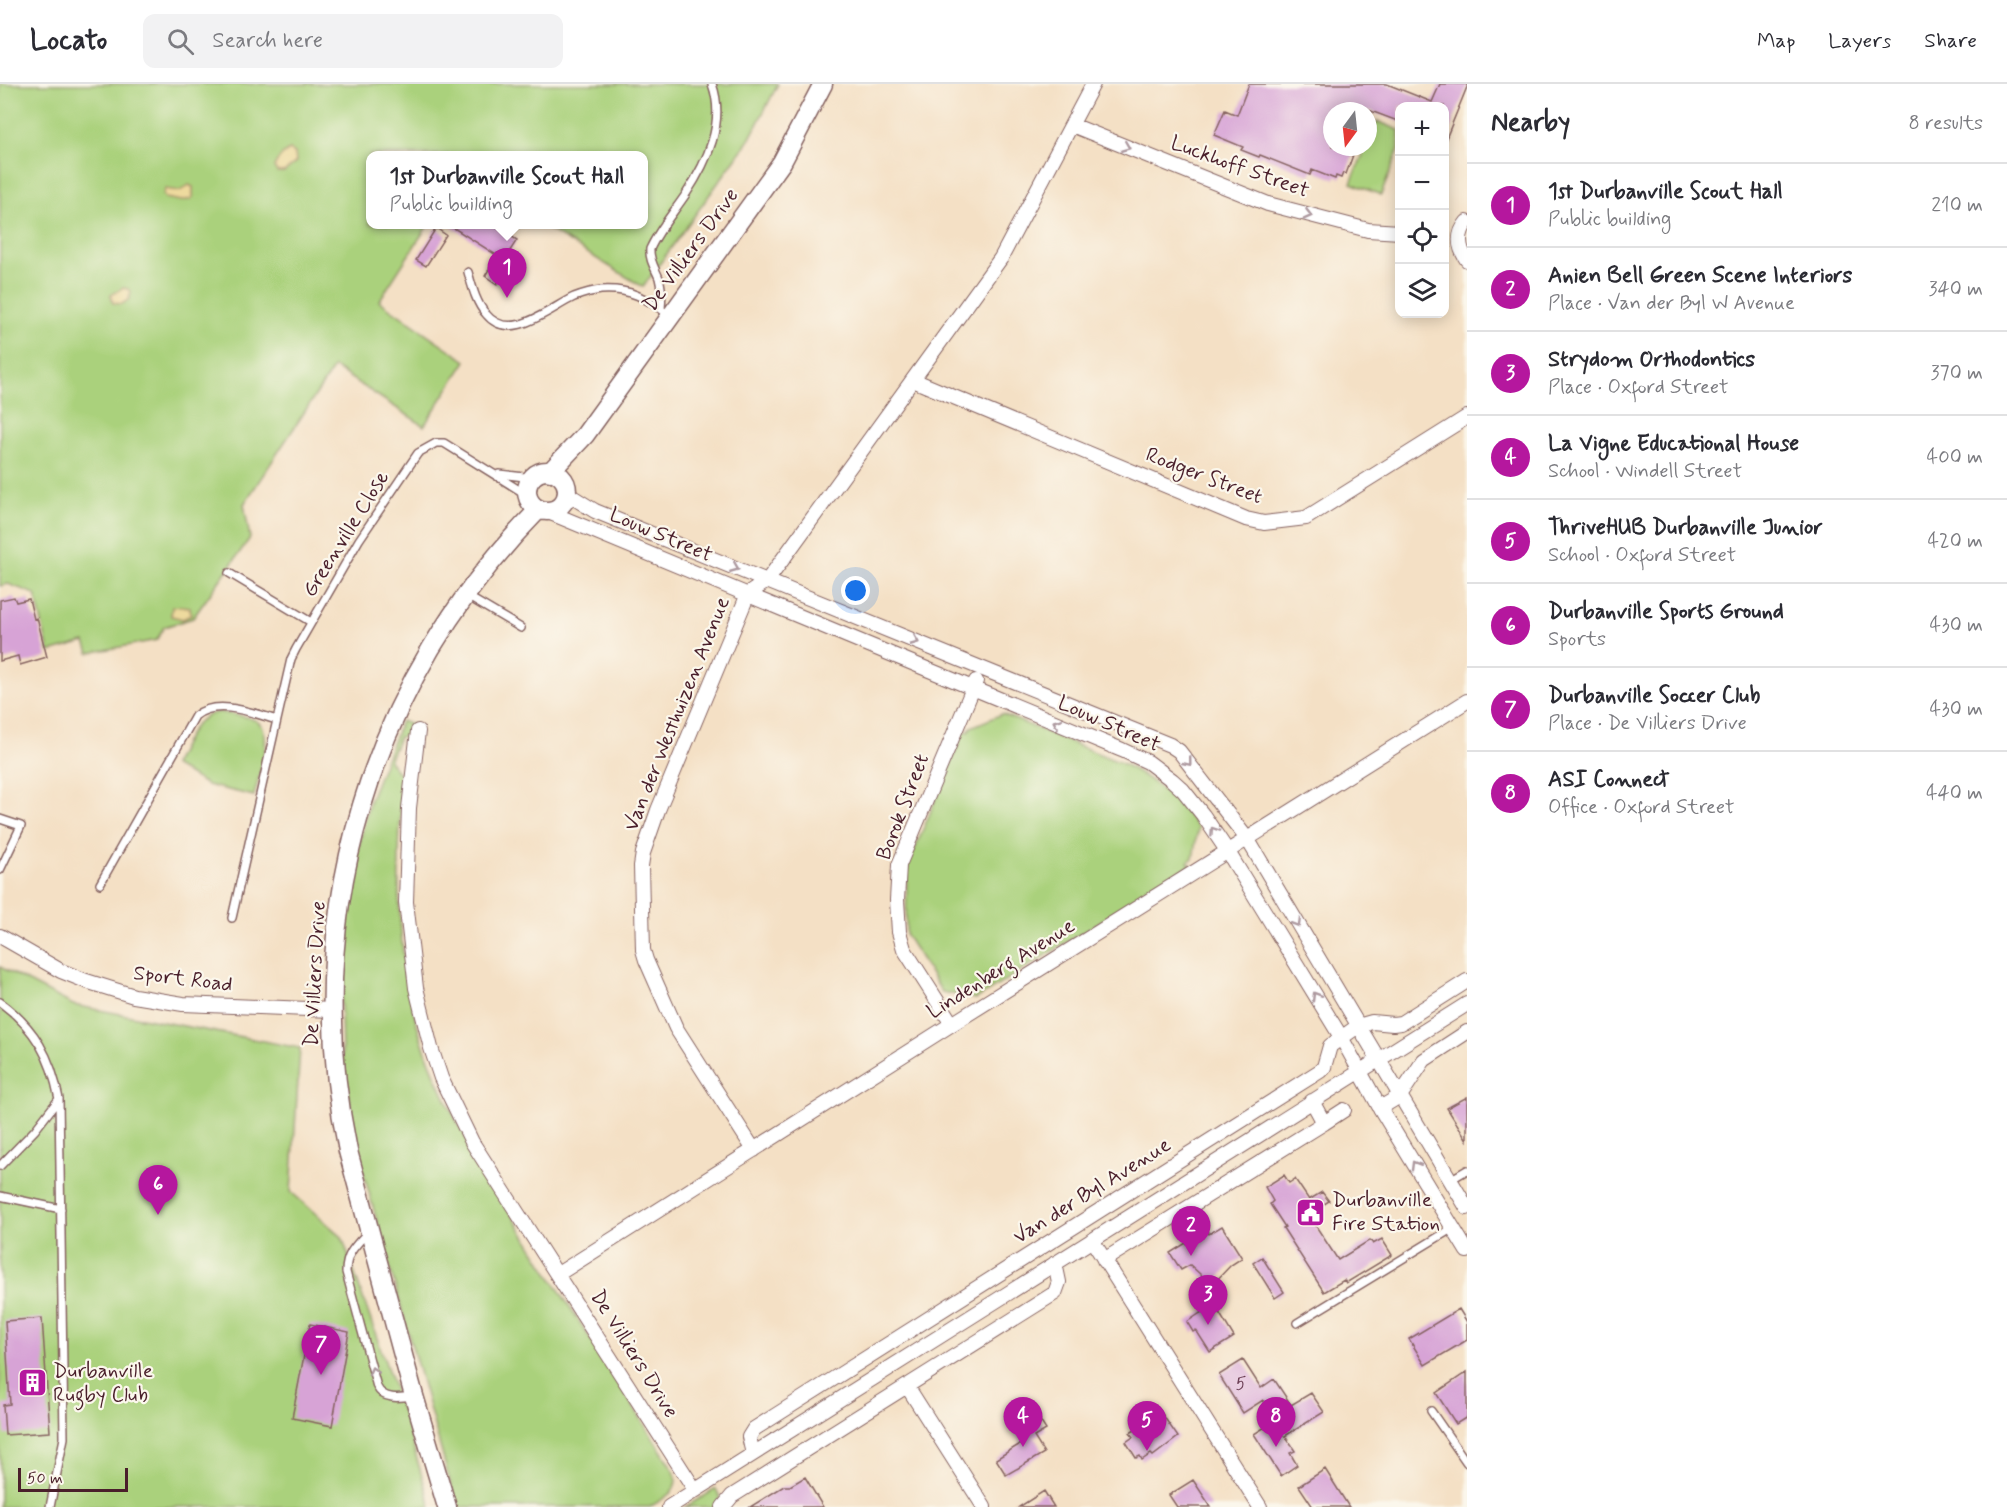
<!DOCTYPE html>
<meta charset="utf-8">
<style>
body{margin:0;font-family:Mynerve,sans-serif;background:#f2f2f3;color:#2b2b33}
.controls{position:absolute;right:18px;top:18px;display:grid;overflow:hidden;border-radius:12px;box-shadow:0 3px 15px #0003}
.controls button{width:54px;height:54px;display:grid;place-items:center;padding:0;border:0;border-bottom:2px solid #e1e1e2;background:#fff;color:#2b2b33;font:30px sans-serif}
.compass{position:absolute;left:1323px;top:18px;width:54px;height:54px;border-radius:50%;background:#fff;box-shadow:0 3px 15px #0003;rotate:195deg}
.scale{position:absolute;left:18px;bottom:15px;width:110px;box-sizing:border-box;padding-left:6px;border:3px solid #4a1f2b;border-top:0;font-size:16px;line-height:21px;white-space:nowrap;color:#4a1f2b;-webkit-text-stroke:4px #fbf7ec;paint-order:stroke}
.you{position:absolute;left:856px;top:507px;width:21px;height:21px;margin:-15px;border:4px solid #fff;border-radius:50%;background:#1a73e8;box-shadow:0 0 0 9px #1a73e833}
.badge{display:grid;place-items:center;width:39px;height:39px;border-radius:50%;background:#b5179e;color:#fff;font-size:20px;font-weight:700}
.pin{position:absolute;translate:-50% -50px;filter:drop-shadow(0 2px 3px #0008)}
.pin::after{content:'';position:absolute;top:32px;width:21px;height:18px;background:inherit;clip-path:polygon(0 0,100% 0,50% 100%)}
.popup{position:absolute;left:366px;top:67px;width:282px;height:78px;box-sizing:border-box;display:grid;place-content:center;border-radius:12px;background:#fff;filter:drop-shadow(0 2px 4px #0005);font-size:20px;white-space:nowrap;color:#7c7c81}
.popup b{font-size:22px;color:#2b2b33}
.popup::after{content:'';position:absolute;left:50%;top:100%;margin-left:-12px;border:12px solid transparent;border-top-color:#fff}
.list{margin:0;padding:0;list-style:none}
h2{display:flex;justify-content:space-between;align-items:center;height:78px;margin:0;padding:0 24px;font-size:26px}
h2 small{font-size:20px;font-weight:400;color:#7c7c81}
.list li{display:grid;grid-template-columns:39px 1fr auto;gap:18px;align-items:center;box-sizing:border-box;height:84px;padding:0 24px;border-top:2px solid #e1e1e2}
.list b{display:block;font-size:22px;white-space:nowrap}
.list p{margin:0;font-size:20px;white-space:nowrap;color:#7c7c81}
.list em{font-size:20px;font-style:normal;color:#7c7c81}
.icon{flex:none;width:33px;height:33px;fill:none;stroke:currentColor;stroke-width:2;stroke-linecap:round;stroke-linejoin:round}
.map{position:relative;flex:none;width:1467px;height:1423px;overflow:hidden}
header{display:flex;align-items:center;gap:36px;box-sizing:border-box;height:84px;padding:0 30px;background:#fff;border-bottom:2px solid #e1e1e2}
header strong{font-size:28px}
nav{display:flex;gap:33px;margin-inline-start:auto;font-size:21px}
.search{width:420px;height:54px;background:#f2f2f3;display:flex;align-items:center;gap:15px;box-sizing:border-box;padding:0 21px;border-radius:12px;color:#7c7c81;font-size:22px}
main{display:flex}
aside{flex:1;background:#fff}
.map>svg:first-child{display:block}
.green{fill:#aad17b;stroke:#7a7853;stroke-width:1.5}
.sand{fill:#eeda9e;stroke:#9c7c64;stroke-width:1.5}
.building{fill:#d7a3d6}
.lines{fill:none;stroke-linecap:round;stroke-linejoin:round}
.service-casing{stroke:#866361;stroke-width:10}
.minor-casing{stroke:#866361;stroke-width:16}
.tertiary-casing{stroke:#866361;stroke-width:21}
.service{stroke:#fff;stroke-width:7}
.minor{stroke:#fff;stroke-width:14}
.tertiary{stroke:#fff;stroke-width:18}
.oneway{stroke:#ae9aa0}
.labels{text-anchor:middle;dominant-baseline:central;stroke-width:4.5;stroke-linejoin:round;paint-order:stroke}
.number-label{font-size:18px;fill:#6d4056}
.street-label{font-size:21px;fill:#4a1f2b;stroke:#fbf7ec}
.poi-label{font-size:21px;fill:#4a1f2b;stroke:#fbf7ec;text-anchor:start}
</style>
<header>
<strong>Locato</strong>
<div class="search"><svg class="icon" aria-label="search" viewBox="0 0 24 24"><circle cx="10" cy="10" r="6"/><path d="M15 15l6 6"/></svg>Search here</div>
<nav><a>Map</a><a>Layers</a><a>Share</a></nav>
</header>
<main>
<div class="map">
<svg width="1467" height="1423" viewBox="0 0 1467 1423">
<rect width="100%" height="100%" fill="#fbf7ec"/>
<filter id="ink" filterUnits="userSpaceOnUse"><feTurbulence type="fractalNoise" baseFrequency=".0167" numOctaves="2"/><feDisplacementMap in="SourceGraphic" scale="12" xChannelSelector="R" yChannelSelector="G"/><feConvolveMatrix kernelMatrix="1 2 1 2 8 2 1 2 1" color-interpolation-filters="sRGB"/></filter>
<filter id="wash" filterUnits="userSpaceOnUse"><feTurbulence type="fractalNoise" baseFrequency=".008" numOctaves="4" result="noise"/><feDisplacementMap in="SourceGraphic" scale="24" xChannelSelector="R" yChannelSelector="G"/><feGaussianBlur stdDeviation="1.35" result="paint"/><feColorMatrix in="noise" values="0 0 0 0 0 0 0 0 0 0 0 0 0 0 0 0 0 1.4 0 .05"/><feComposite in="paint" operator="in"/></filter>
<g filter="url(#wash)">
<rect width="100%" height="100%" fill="#f4e0c5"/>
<path class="green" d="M 0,0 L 778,0 L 749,56 L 643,203 L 542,141 L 644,140 L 644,71 L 370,71 L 370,140 L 428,141 L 379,217 L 466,277 L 424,342 L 334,283 L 244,420 L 250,454 L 193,534 L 164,543 L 157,556 L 89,569 L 85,558 L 49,568 L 35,510 L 8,500 L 0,502 Z
M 1377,37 L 1399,46 L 1399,65 L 1381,111 L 1351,99 L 1366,63 L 1368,63 L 1368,58 Z
M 220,628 C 232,631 248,631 258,638 C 275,650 258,694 254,712 L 207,701 L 173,681 C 185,661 193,630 220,628 Z
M 1002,630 L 1126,681 C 1154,697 1180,717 1198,744 L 1193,774 L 1188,778 L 1191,781 L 976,915 L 942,908 L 906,851 L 907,784 L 964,647 L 968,648 L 971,643 Z
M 401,637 L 413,641 L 410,651 L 399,653 L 389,677 L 403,694 C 397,771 395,850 413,925 C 434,1013 488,1092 535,1168 C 582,1241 628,1314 674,1387 C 682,1407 664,1414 650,1423 L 457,1423 L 359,1073 L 342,973 L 340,875 L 349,803 L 370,715 Z
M 0,883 L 73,921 L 300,964 L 291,1108 L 342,1153 L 407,1341 L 431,1423 L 0,1423 Z
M 716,1405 L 720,1413 L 716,1423 L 685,1423 Z"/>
<path class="sand" d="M 290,66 L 295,69 L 296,78 L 284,88 L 277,88 L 274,83 C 276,77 284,68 290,66 Z
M 189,101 L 193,103 L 193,113 L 191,115 L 181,117 L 165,114 L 163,111 L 165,105 L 180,107 Z
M 123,204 L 128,205 L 131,208 L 129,215 L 122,220 L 113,219 L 111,211 Z
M 181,522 L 190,523 L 191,531 L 183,535 L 171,532 L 172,523 Z"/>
<g id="blocks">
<path class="building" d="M 1249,0 L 1387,0 L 1432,18 L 1440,0 L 1467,0 L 1467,3 L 1445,57 L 1444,22 L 1400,22 L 1400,38 L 1371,27 L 1332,27 L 1332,63 L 1356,63 L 1346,90 L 1343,89 L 1341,94 L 1336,92 L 1335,95 L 1312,86 L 1310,91 L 1260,71 L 1259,73 L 1241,66 L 1243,63 L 1214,51 L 1225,26 L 1237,31 Z
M 449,141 L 493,141 L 517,156 L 504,176 Z
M 436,144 L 446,151 L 426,182 L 416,176 Z
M 494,177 L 507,186 L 497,200 L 485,192 Z
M 14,513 L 16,518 L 29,515 L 34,535 L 37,534 L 47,573 L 20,581 L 18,572 L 0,577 L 0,516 Z
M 1467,1013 L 1467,1056 L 1447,1024 Z
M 1284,1091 L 1289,1099 L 1295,1095 L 1309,1116 L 1322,1108 L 1329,1117 L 1308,1130 L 1338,1176 L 1370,1156 L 1373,1160 L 1382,1155 L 1392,1171 L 1346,1199 L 1344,1196 L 1324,1208 L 1283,1144 L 1285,1143 L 1270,1120 L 1273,1117 L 1265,1103 Z
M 1222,1142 L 1242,1174 L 1231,1181 L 1212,1201 L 1190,1181 L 1181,1186 L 1170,1169 L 1202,1149 L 1203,1151 L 1208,1148 L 1209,1150 Z
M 1262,1173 L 1284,1208 L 1275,1214 L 1253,1179 Z
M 1214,1220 L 1234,1253 L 1210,1268 L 1196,1246 L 1193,1248 L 1187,1238 Z
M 1459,1225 L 1467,1238 L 1467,1256 L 1425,1281 L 1409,1255 Z
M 42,1234 L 50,1348 L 5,1351 L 3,1321 L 10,1320 L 5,1237 Z
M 310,1240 L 349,1248 L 332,1342 L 292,1334 Z
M 1243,1276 L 1261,1304 L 1274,1295 L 1291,1321 L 1311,1309 L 1324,1328 L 1285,1352 L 1295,1367 L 1290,1369 L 1297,1381 L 1281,1392 L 1254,1350 L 1275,1337 L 1263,1316 L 1243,1329 L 1219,1291 Z
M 1467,1288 L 1467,1333 L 1456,1340 L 1436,1309 Z
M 1030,1321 L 1046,1346 L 1034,1353 L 1044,1369 L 1006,1391 L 996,1375 L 1022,1359 L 1014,1348 L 1025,1342 L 1017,1329 Z
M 1162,1330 L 1178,1353 L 1153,1372 L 1151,1370 L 1142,1376 L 1140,1372 L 1136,1374 L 1126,1358 L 1133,1353 L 1130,1349 Z
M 1325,1385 L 1349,1423 L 1313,1423 L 1299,1402 Z
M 805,1393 L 823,1423 L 750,1423 L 784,1402 L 790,1402 Z
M 1193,1396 L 1211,1423 L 1177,1423 L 1169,1411 Z
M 1044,1407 L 1054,1423 L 1019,1423 Z"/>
</g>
</g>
<g filter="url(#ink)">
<use href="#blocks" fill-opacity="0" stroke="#866361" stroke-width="1.5"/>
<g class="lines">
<defs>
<path id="service" d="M 468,188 C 472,202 476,219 486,230 C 510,260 550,224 574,213 C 582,210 592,207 601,206 C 630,204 646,214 669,231
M 661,225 C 662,215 662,204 659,194 C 655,184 649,176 650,165 C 659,145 674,128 686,110 C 707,78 726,38 712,0
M 499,390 L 533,394
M 229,489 L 311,538
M 467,512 L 521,544
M 0,735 L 21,742 L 0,786
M 100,800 L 195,632 C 216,614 253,629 277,636
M 232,834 L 277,636 L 291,575 L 296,565 L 359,456 L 418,369 L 436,359 L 444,359 L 527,411
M 0,918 C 35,944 51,973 59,1015 L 64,1354 L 50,1423
M 0,1082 L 35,1046 L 59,1015
M 1450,1096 L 1467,1086
M 0,1112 L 61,1125
M 367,1149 C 355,1162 346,1170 346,1188 L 377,1303 C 383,1316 399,1314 412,1312
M 1297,1239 L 1453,1144
M 1431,1327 L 1467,1379"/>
<path id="minor" d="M 1072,41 L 1268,120 L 1368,146 L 1400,148
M 1467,138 C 1457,150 1458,163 1467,176
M 913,296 L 1246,435 L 1264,439 L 1306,434 L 1467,333
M 566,409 L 595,427 L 1170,661 L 1179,667 L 1248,756 L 1467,1124
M 546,427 L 1122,666 L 1148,678 L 1172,696 L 1183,706 L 1203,731 L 1228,768 L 1341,953 L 1380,1024 L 1467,1167
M 418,647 L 409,724 L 406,818 L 416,904 L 431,964 L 441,994 L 472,1058 L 695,1406
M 0,852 L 61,887 L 86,897 L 134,912 L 183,920 L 332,926
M 952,940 L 904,865 L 899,848 L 897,816 L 899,781 L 976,597
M 1380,1024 L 1400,1012 L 1424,976 L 1467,948
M 1324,1039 L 1344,1026
M 754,1066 L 676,944 L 646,876 L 643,866 L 641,782 L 643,769 L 658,726 L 748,510 L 767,497 L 1001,174 L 1093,0
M 1092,1156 L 1260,1423
M 1104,1176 L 1324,1039 L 1312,1017
M 558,1190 L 952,940 L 1467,617
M 907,1302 L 984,1423
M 753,1370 L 749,1353 L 754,1345 L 1320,987 L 1324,983 L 1330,962 L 1358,942 L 1372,938 L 1393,940 L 1401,939 L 1467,897
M 669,1423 L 1467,920
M 723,1423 L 732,1412 L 1055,1209 L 1059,1198 L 1055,1179"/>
<path id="tertiary" d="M527 407a20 20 0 1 1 40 0a20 20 0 1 1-40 0Z
M 550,388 L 585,351 L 782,78 L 823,0
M 447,1423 L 414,1312 L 348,1067 C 299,831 370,597 539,425"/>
</defs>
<use href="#service" class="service-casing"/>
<use href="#minor" class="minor-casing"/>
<use href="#tertiary" class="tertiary-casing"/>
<use href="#service" class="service"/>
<use href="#minor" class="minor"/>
<use href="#tertiary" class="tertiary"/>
</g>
<defs><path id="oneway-chevron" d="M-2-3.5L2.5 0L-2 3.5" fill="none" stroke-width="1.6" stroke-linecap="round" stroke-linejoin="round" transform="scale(1.5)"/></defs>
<g class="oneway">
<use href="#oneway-chevron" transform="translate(1126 63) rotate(22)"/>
<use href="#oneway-chevron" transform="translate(1308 131) rotate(14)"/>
<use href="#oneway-chevron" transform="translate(735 484) rotate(22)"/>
<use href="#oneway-chevron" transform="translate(915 557) rotate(22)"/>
<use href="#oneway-chevron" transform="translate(1057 639) rotate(-157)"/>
<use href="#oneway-chevron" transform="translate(1188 678) rotate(51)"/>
<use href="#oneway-chevron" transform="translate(1214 747) rotate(-124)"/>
<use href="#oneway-chevron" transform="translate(1297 839) rotate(59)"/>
<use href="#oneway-chevron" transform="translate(1316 912) rotate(-121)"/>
<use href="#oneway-chevron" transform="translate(1415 1081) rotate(-121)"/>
<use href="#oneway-chevron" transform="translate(373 1287) rotate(-105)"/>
</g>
</g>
<defs>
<symbol id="civic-square" viewBox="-11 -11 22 22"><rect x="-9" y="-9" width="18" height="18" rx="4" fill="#b5179e" stroke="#fbf7ec"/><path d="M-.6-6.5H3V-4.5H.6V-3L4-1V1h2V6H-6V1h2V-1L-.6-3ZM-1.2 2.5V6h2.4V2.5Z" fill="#fff"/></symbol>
<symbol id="building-square" viewBox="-11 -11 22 22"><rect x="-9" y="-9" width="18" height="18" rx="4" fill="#b5179e" stroke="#fbf7ec"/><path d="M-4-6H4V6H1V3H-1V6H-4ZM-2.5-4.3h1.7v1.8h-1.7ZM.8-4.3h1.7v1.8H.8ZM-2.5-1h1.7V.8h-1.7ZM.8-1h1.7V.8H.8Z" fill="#fff"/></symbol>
</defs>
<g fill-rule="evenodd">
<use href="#civic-square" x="1294" y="1112" width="33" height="33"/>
<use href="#building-square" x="16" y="1282" width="33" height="33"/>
</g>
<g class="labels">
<g class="number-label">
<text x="1241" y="1300">5</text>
</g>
<g class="street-label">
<text transform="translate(1240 83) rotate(20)">Luckhoff Street</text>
<text transform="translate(691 166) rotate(-54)">De Villiers Drive</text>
<text transform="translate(1204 392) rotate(21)">Rodger Street</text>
<text transform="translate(346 450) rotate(-58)">Greenville Close</text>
<text transform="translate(661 451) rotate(23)">Louw Street</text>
<text transform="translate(677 630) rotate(-68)">Van der Westhuizen Avenue</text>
<text transform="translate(1109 640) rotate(24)">Louw Street</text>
<text transform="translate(903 723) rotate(-69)">Borok Street</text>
<text transform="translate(1001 885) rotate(-32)">Lindenberg Avenue</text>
<text transform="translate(315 890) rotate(-87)">De Villiers Drive</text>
<text transform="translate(183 895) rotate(7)">Sport Road</text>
<text transform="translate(1092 1107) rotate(-32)">Van der Byl Avenue</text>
<text transform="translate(634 1270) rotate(58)">De Villiers Drive</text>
</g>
<g class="poi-label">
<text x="1332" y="1116">Durbanville<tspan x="1332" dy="24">Fire Station</tspan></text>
<text x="53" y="1287">Durbanville<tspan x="53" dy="24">Rugby Club</tspan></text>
</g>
</g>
</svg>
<div class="controls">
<button>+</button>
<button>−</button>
<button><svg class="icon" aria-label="locate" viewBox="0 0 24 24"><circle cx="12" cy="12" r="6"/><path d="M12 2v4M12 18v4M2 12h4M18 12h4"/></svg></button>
<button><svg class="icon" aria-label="layers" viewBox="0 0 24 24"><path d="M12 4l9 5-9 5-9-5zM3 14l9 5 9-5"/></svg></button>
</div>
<svg class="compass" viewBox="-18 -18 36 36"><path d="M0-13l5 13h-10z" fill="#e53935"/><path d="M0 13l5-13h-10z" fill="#7c7c81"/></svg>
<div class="scale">50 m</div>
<div class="you"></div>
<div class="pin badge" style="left:507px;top:214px">1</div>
<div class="popup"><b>1st Durbanville Scout Hall</b>Public building</div>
<div class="pin badge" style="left:1191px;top:1172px">2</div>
<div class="pin badge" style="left:1208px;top:1241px">3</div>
<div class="pin badge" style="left:1023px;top:1363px">4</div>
<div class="pin badge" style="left:1147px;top:1367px">5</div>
<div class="pin badge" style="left:158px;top:1131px">6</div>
<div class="pin badge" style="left:321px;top:1291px">7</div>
<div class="pin badge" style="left:1276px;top:1363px">8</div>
</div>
<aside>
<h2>Nearby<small>8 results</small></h2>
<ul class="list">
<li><span class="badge">1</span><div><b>1st Durbanville Scout Hall</b><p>Public building</p></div><em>210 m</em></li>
<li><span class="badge">2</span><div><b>Anien Bell Green Scene Interiors</b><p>Place · Van der Byl W Avenue</p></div><em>340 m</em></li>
<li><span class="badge">3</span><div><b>Strydom Orthodontics</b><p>Place · Oxford Street</p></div><em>370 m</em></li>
<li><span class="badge">4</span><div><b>La Vigne Educational House</b><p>School · Windell Street</p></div><em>400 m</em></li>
<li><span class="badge">5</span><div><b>ThriveHUB Durbanville Junior</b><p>School · Oxford Street</p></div><em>420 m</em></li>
<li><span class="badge">6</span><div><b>Durbanville Sports Ground</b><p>Sports</p></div><em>430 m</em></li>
<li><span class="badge">7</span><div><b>Durbanville Soccer Club</b><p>Place · De Villiers Drive</p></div><em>430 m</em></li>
<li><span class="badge">8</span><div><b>ASI Connect</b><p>Office · Oxford Street</p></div><em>440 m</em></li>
</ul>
</aside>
</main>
